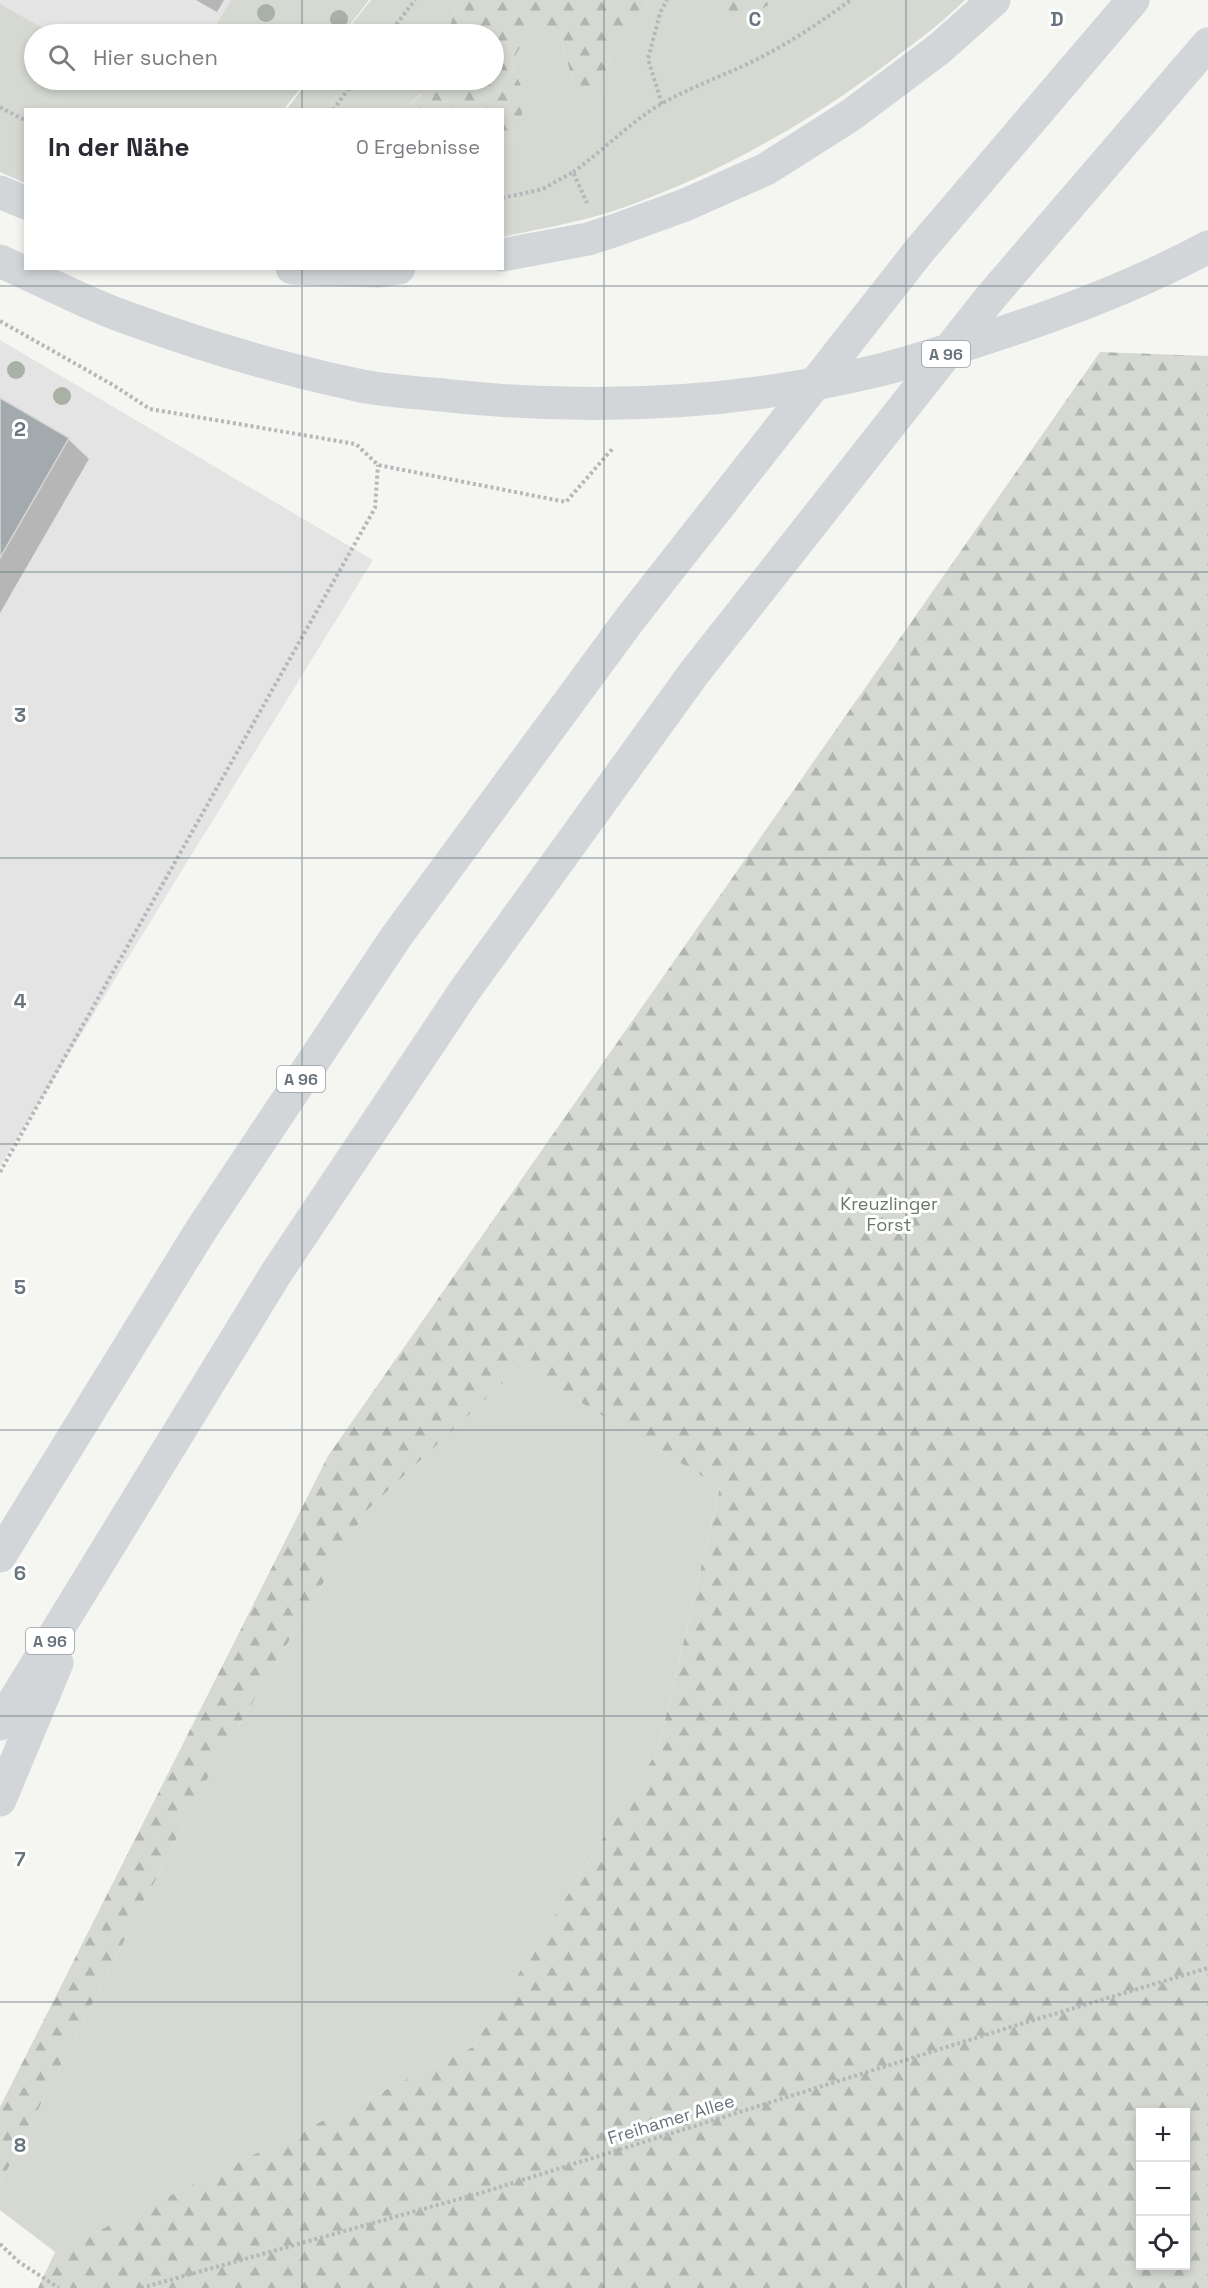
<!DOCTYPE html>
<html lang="de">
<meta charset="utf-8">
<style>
body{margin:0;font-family:"Space Grotesk",sans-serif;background:#f2f2f3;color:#2b2b33}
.controls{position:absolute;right:18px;bottom:18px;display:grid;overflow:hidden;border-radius:0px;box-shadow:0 3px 9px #0003}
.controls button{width:54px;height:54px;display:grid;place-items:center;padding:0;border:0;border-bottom:2px solid #e1e1e2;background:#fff;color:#2b2b33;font:30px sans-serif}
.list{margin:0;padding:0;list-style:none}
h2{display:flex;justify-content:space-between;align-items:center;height:78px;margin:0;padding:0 24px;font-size:26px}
h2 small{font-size:20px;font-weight:400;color:#7c7c81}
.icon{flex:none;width:33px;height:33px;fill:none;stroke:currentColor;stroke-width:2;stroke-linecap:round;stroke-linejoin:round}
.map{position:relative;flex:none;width:1208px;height:2288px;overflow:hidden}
.search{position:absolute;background:#fff;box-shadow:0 3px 9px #0003;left:24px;top:24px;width:480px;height:66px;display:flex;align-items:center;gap:15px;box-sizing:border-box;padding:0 21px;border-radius:33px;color:#7c7c81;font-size:22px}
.panel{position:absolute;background:#fff;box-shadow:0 3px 9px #0003;left:24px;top:108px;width:480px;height:162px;border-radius:0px}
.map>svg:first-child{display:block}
.built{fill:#e3e4e3}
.grass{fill:#d5d9d2}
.forest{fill:url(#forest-firs);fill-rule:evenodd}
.shadow{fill:#0003}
.building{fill:#a3aaae;stroke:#d6d6d5;stroke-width:1.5}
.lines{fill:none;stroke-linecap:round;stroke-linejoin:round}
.path{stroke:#b5b8ba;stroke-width:4;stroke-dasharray:3 3;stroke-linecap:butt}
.highway{stroke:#d2d6d9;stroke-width:33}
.tree{fill:#a9b0a5}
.grid{fill:none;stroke:#68757f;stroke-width:1.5;stroke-opacity:0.55}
.labels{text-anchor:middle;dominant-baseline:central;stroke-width:6;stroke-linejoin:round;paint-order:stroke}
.shield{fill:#fff;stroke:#959ea5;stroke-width:1.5}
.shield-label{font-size:16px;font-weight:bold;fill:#68757f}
.park-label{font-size:18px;fill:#6a7766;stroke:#fff}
.street-label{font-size:18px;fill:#68757f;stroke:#fff}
.grid-label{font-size:20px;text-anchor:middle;font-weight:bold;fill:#68757f;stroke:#fff;stroke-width:6;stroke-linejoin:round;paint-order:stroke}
</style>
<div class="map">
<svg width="1208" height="2288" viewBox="0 0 1208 2288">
<defs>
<pattern id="forest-firs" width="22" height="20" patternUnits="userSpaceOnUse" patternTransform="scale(1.5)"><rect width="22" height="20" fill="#d5d9d2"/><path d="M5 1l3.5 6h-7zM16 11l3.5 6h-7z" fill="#b1b5b0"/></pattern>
</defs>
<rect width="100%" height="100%" fill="#f5f5f2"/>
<path class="built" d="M 0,0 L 331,0 L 292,34 L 34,34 L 0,70 Z
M 0,340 L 373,560 L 0,1166 Z"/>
<path class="grass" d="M 231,0 L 369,0 L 343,34 L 211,34 Z
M 371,0 L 457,0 L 450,27 L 444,34 L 344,34 Z
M 648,0 L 706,0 L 712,9 L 734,26 L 777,0 L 965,0 C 943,22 917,41 892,60 C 809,123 720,173 622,208 C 583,222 542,228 503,237 L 502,145 L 518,138 L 523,90 L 511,63 L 525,39 L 544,25 L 559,31 L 572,79 L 604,91 L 606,69 L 612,53 L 624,32 L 639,21 Z
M 0,4 L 53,34 L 34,34 L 34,80 L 307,80 L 284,109 L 26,110 L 25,183 L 0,172 Z
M 309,80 L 411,80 L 408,85 L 421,94 L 404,109 L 286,110 Z
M 521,1366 L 720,1487 L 658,1750 L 473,2047 L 55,2252 L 0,2210 L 0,2184 L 206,1781 L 365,1512 Z"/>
<path class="forest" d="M 457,0 L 648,0 L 639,21 L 624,32 L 612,53 L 606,69 L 604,91 L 590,98 L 572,79 L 559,31 L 544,25 L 525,39 L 511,63 L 523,90 L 522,113 L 518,138 L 503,145 L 502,110 L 404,109 L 421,95 L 407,85 L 411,80 L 494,80 L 494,34 L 444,34 L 450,27 Z
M 706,0 L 777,0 L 734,26 L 712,9 Z
M 1100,352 L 1208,356 L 1208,2288 L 38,2288 L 55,2252 L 473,2047 L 658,1750 L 720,1487 L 521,1366 L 365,1512 L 206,1781 L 0,2184 L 0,2107 L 328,1456 ZM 1186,2112 L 1186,2266 L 1140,2266 L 1140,2112 Z"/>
<path class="shadow" d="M 196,0 L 224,0 L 217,12 Z
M 0,400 L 68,439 L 89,459 L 0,613 Z"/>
<path class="building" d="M 0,398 L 69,438 L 0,558 Z"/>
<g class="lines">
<path class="path" d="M 389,34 L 415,0
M 662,104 L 648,59 L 660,13 L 667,0
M 0,107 L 26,121
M 333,110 L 355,80
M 573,172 C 603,151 629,123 661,104 C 694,85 732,73 765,55 C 796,39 823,20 851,0
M 502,198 L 543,189 L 573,172 L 587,203
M 0,321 L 113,385 L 150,409 L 356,444 L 378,465 L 566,502 L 614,447
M 0,1172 L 375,508 L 378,465
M 0,2244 L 19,2262 L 59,2288
M 141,2288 L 484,2192 L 1014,2026 L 1208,1968"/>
<path class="highway" d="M 0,192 L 26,203
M 502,255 L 588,239 L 616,230 L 685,205 L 766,169 L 851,115 L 939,49 L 994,0
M 0,261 C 46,282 91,306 139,322 C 210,348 283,369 357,385 C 387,392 420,392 451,396 C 595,411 743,404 884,369 C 930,357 977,341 1022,326 C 1086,304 1149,279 1208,247
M 292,268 L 379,271 L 399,268
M 0,1556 L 201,1230 L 396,937 L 630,619 L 919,251 L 1133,0
M 0,1724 L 275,1275 L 465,990 L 694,673 L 990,298 L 1208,44
M 0,1800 L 57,1663"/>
</g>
<g class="tree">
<circle cx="266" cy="13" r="9"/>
<circle cx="339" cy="19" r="9"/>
<circle cx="16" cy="370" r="9"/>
<circle cx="62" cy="396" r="9"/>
</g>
<path class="grid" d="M 302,0 L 302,34M 604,0 L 604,2288M 906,0 L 906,2288M 302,80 L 302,110M 302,268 L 302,2288M 0,286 L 1208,286M 0,572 L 1208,572M 0,858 L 1208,858M 0,1144 L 1208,1144M 0,1430 L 1208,1430M 0,1716 L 1208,1716M 0,2002 L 1208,2002"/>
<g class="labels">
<g class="shield">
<rect x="922" y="341" width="48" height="26" rx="4.5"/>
<rect x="277" y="1066" width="48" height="26" rx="4.5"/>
<rect x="26" y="1628" width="48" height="26" rx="4.5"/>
</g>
<g class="shield-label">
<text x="946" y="354">A 96</text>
<text x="301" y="1079">A 96</text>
<text x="50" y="1641">A 96</text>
</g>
<g class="park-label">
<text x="889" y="1203">Kreuzlinger<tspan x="889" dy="21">Forst</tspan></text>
</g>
<g class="street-label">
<text transform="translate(671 2119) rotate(-17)">Freihamer Allee</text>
</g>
</g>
<g class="grid-label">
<text x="755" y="26">C</text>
<text x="1057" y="26">D</text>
<text x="20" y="436">2</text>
<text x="20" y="722">3</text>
<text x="20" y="1008">4</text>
<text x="20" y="1294">5</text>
<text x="20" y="1580">6</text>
<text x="20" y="1866">7</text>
<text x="20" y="2152">8</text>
</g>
</svg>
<div class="controls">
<button>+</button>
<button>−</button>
<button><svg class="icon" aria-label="locate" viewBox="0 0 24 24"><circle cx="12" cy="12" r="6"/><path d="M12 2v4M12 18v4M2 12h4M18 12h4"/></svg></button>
</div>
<div class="search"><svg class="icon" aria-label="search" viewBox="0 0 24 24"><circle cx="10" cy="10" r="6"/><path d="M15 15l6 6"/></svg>Hier suchen</div>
<section class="panel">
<h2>In der Nähe<small>0 Ergebnisse</small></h2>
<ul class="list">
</ul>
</section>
</div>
